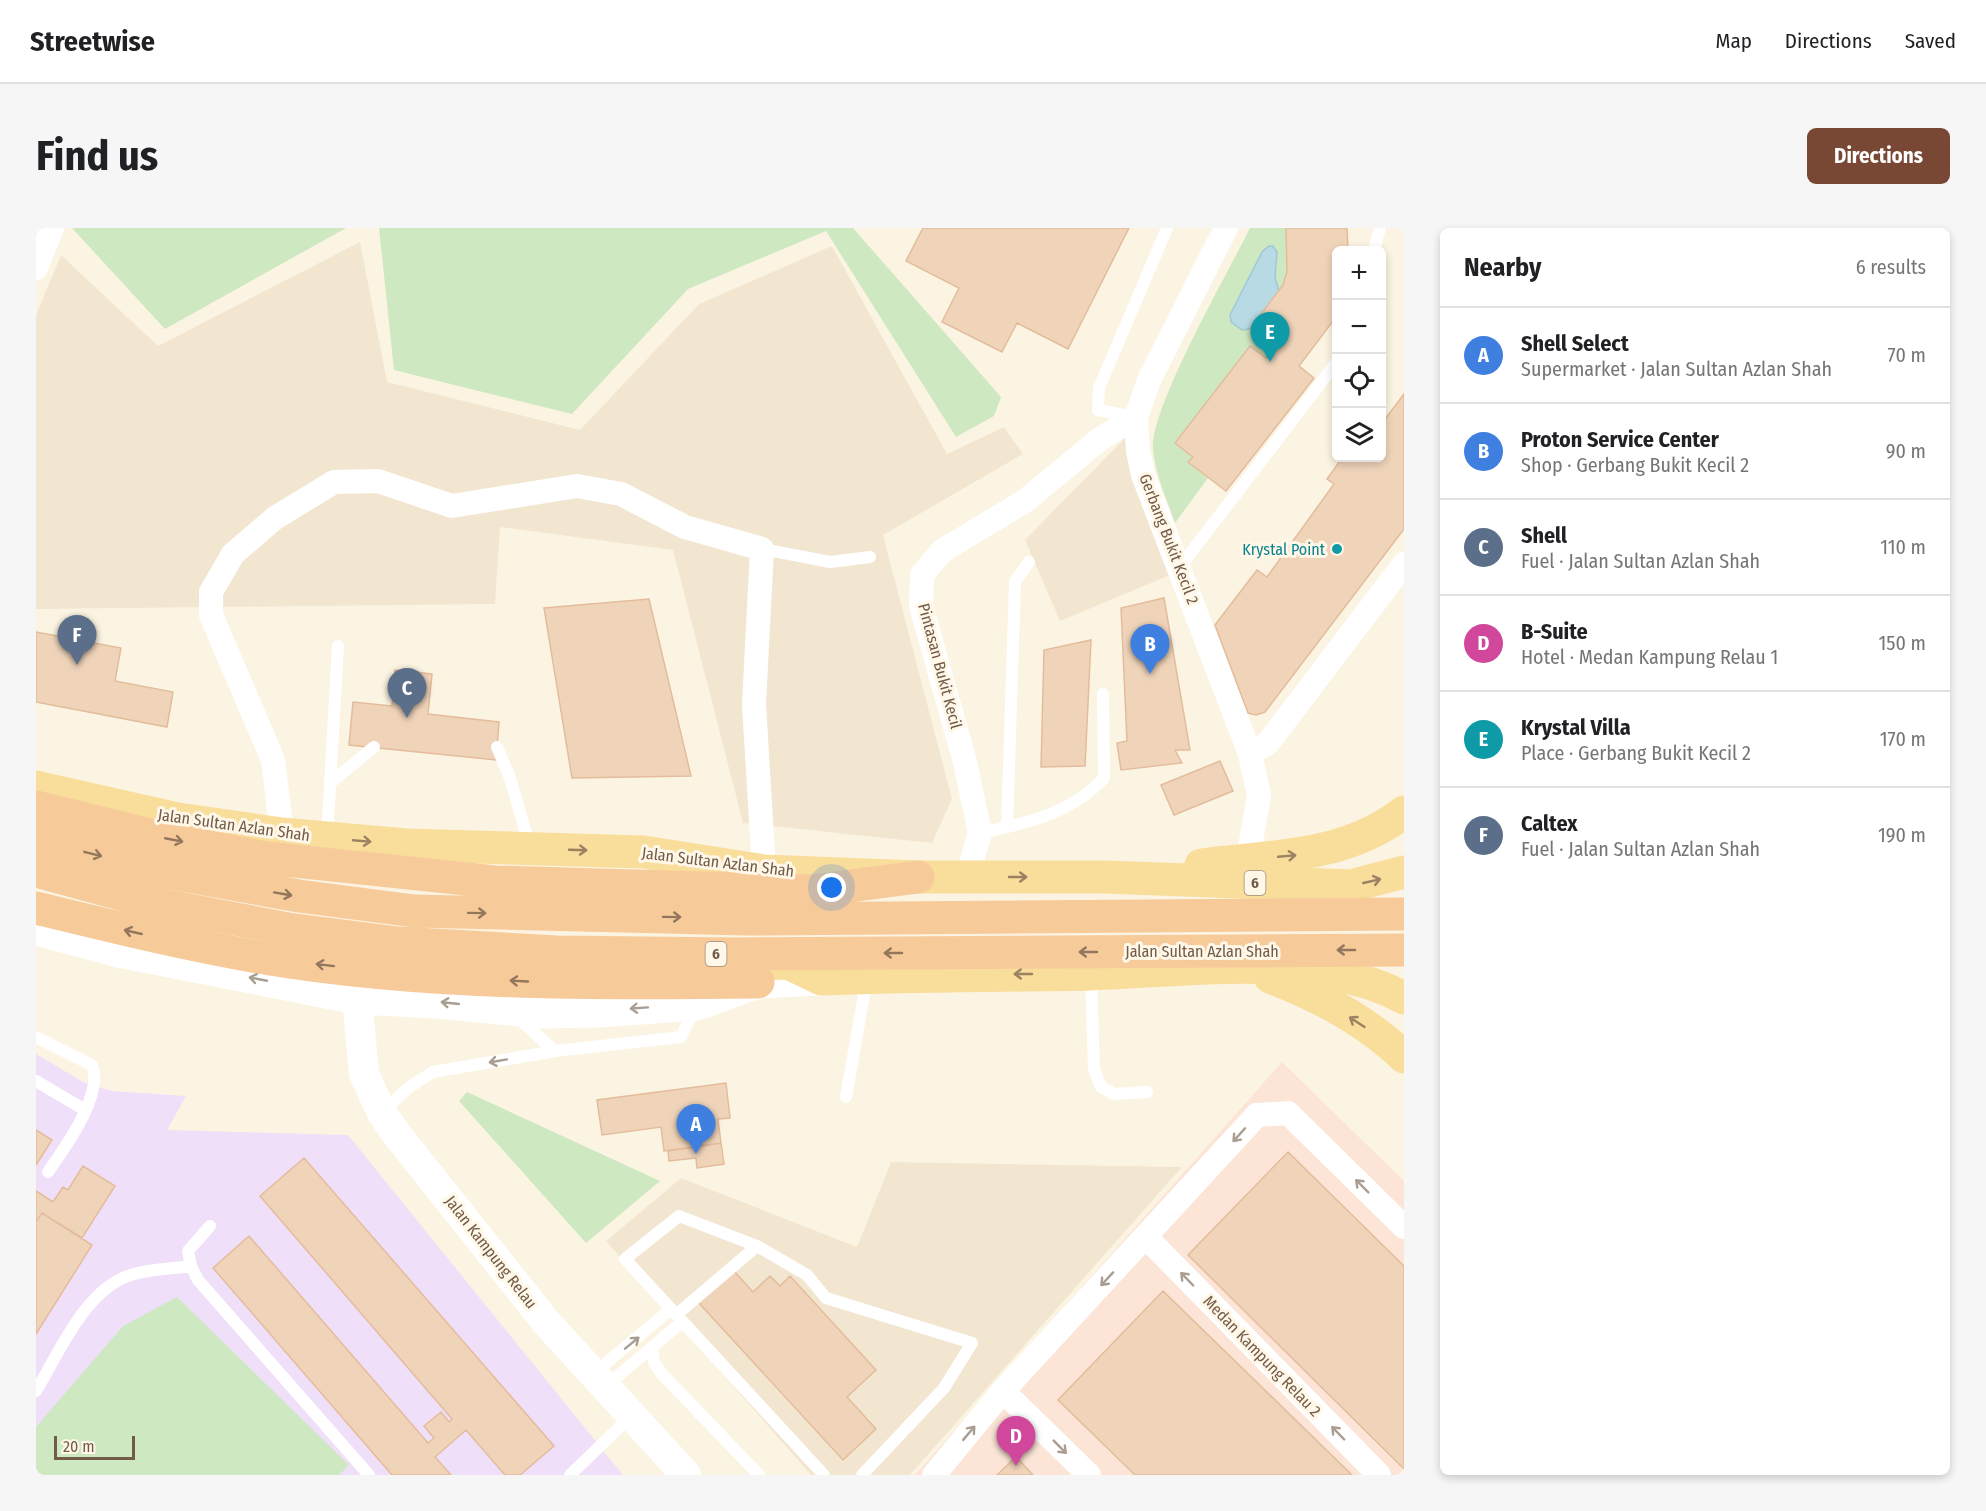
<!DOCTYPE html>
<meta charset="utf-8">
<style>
body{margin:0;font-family:"Fira Sans Condensed",sans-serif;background:#f6f6f6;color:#202124}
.controls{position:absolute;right:18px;top:18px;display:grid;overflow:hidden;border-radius:9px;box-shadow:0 3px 9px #0003}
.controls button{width:54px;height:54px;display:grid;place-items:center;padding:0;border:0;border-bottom:2px solid #e0e0e0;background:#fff;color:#202124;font:30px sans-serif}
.scale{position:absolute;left:18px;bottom:15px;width:81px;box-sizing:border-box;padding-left:6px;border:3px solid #725b49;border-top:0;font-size:16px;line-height:21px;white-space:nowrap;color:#725b49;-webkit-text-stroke:4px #fff7e8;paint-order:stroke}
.you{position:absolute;left:796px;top:660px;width:21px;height:21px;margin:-15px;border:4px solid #fff;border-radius:50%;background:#1a73e8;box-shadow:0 0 0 9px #1a73e833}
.badge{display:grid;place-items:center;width:39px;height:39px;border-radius:50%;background:#784835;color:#fff;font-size:20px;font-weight:700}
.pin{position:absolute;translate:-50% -50px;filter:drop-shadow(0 2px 3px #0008)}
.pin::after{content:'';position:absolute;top:32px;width:21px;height:18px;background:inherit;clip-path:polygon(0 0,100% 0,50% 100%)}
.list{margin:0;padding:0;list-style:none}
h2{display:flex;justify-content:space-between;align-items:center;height:78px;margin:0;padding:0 24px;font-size:26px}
h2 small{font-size:20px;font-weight:400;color:#757577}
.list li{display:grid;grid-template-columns:39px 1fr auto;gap:18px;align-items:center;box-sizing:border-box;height:96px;padding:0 24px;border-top:2px solid #e0e0e0}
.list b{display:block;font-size:22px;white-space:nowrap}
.list p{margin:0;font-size:20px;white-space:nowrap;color:#757577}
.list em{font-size:20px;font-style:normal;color:#757577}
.icon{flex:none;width:33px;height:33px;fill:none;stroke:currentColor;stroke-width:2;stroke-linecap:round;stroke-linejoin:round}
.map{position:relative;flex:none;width:1368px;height:1247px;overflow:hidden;border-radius:9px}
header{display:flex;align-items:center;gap:36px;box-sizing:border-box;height:84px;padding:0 30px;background:#fff;border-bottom:2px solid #e0e0e0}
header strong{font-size:28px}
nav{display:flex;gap:33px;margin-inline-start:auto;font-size:21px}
.intro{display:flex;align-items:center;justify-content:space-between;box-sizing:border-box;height:144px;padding:0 36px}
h1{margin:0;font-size:42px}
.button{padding:15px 27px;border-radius:9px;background:#784835;color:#fff;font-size:21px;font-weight:700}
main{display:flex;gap:36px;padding:0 36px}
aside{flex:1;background:#fff;border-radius:9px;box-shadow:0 3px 9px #0003}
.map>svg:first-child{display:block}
.residential{fill:#f3e6d1}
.commercial{fill:#fce4d6}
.education{fill:#f0dff8}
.green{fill:#cee8c1}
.water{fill:#b7dae4;stroke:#9ec9d6;stroke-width:1.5}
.building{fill:#f0d4ba;stroke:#e3bc9b;stroke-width:1.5}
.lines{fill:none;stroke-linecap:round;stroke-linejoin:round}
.service{stroke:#fff;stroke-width:12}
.minor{stroke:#fff;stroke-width:24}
.tertiary{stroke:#fff;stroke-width:30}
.secondary{stroke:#fff;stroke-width:33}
.primary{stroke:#f9dd9b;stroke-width:33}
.trunk{stroke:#f7ca9a;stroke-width:33}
.oneway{stroke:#93775d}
.oneway2{stroke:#9a8262}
.oneway3{stroke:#aa9d92}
.culture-dot{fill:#0f9aa8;stroke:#fff7e8;stroke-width:2}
.labels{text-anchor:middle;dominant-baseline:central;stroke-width:6;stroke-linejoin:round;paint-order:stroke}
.shield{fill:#fff7e8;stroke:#9c8a79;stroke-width:1.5}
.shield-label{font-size:15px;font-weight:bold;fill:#725b49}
.street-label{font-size:16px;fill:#725b49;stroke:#fff7e8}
.culture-label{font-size:16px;fill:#0d838f;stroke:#fff7e8;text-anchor:end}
</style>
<header>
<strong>Streetwise</strong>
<nav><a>Map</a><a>Directions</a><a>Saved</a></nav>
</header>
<div class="intro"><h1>Find us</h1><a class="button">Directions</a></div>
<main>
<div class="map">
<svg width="1368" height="1247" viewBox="0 0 1368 1247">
<rect width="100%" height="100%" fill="#fcf4e2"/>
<path class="residential" d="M 324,14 L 351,154 L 544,202 L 663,76 L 796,18 L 911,226 L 968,199 L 987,226 L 847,307 L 916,571 L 896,615 L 707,595 L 637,322 L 464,299 L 459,376 L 0,381 L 0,87 L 25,27 L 122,118 Z
M 1090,209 L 1139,345 L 1024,393 L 989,312 Z
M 855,934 L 1146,939 L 874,1247 L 775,1247 L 570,1013 L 645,950 L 821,1019 Z"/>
<path class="commercial" d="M 1246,834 L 1368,953 L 1368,1247 L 879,1247 Z"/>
<path class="education" d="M 0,826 L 47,854 L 76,863 L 150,868 L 131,902 L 312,907 L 587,1247 L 0,1247 Z"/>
<path class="green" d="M 36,0 L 310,0 L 129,101 Z
M 343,0 L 817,0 L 965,169 L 958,188 L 920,209 L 790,3 L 652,61 L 536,186 L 358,142 Z
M 1214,0 L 1250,0 L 1251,44 L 1247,57 L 1214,101 L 1228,113 L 1226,117 L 1235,124 L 1230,130 L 1214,119 L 1139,215 L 1157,229 L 1153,235 L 1172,250 L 1139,295 C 1131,272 1119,246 1117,221 C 1114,180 1193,43 1214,0 Z
M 431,864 L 624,953 L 550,1015 L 423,873 Z
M 141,1069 L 313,1237 L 303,1247 L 0,1247 L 0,1199 L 87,1098 Z"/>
<path class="water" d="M 1233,18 L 1237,18 L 1241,24 L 1239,49 L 1243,63 L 1214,101 L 1206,102 L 1195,94 L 1194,87 L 1226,24 Z"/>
<path class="building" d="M 887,0 L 1093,0 L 1032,121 L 981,95 L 966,124 L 906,94 L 923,60 L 870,33 Z
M 1250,0 L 1311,0 L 1312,22 L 1300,22 L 1300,89 L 1263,138 L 1278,150 L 1190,263 L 1152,234 L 1157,229 L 1139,215 L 1214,118 L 1230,130 L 1235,124 L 1226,116 L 1228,113 L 1214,101 L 1247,57 L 1251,44 Z
M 1368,166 L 1368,301 L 1229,484 L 1220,487 L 1212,485 L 1179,397 L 1221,342 L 1231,349 L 1298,256 L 1291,251 L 1306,230 L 1346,230 L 1346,195 Z
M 1128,370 L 1154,522 L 1139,522 L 1146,535 L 1085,542 L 1081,515 L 1091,513 L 1085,380 Z
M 613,371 L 655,548 L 536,550 L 508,380 Z
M 0,404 L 85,420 L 79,453 L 137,464 L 131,499 L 0,474 Z
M 1055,412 L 1049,538 L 1005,539 L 1008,422 Z
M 359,442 L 396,446 L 392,486 L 463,494 L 460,532 L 313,517 L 317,474 L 356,478 Z
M 1184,533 L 1197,563 L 1138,587 L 1125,557 Z
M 690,855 L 694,890 L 682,891 L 685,915 L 628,923 L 625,899 L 566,907 L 561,872 Z
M 0,902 L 16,912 L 0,937 Z
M 685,915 L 688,936 L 661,940 L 660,930 L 633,933 L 632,923 Z
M 1252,924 L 1368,1038 L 1368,1241 L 1152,1027 Z
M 268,930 L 518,1218 L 484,1247 L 469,1247 L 430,1202 L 399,1229 L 415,1247 L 356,1247 L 177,1040 L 213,1008 L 392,1215 L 398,1210 L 388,1198 L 405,1184 L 413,1194 L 416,1191 L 224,968 Z
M 47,938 L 79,958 L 46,1010 L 6,985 L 0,994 L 0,963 L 17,974 L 27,959 L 32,962 Z
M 6,985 L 56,1017 L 0,1106 L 0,994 Z
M 697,1042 L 717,1064 L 734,1048 L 744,1058 L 754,1048 L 840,1142 L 811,1169 L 840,1201 L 807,1232 L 662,1074 Z
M 1127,1063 L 1316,1247 L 1099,1247 L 1022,1172 Z
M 980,1229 L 997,1247 L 961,1247 Z"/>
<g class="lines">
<path class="service" d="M 1338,22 L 1344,0
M 1099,189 L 1062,182 L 1063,160 L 1131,0
M 726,321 L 794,334 L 834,329
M 1144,339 L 1300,135
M 461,519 L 474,550 L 494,619
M 294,555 L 338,519
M 971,599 L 979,354 L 993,334
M 944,605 C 989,596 1036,585 1068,550 L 1067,466
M 291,609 L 302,418
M 1055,747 L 1058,841 L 1065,859 L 1078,866 L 1111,864
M 482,790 L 519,823
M 0,809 L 56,837 C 68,867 29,919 12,944
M 0,853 L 49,882
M 810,869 L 831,750
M 346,885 L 372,860 L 397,844 L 519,823 L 645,809 L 659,780
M 174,998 L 152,1023 L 155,1038 L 162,1052 L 333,1247
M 721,1018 L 643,988 L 589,1031 L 788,1247
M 640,1087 L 721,1018 L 771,1047 L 790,1070 L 936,1115 L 908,1160 L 826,1247
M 616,1119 L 618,1134 L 625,1145 L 723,1247
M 557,1146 L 635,1081
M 569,1159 L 646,1094
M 0,1163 C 23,1125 50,1060 95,1047 C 113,1041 135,1041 155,1038
M 534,1247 L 595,1188"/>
<path class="minor" d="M 1190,0 L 1114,150 L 1100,189 L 1102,223 L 1107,247 L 1214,526 L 1223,567 L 1212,631
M 0,40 L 16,0
M 1214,526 L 1232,515 L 1368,336
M 246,606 L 237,532 L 175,387 L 175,364 L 197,326 L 239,290 L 298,254 L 342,253 L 416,278 L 541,258 L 585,266 L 649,299 L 726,321 L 718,476 L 728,643
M 931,649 L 944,605 L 929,534 L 885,378 L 886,347 L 906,323 L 989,273 L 1064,211 L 1100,189
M 1110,1009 L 1343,1247
M 967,1163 L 1053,1247
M 898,1247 L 967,1163 L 1221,887 L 1252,885 L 1368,999"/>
<path class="tertiary" d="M 321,770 L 328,846 L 346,885 L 362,908 L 510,1094 L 650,1247"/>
<path class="secondary" d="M 0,701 L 83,723 L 321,770 L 402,774 L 505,784 L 562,783 L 661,776 L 722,754 L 785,751"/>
<path class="primary" d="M 0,559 L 142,591 L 246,606 L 370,617 L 608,624 L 728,643 L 882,649 L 1068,649 L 1315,658 L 1368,644
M 1165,637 C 1236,628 1309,630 1368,584
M 723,736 L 752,735 L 785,751 C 875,747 964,748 1054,746 C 1149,743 1283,723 1368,770
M 1234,749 C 1281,767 1331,793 1368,829"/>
<path class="trunk" d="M 0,579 L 131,611 L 230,630 L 459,654 L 776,663 L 882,649
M 0,611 L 130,644 L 263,668 L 378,683 L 711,691 L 1368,686
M 0,643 L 121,676 L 252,701 L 362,715 L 520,724 L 700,726 L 1368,722
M 0,680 C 74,698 147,716 222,729 C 387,757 555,756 722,754"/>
</g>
<defs><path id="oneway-shaft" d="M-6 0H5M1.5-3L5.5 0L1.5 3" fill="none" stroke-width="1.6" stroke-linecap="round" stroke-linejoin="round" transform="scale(1.5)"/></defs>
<g class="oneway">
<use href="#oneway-shaft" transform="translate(138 612) rotate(11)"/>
<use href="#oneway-shaft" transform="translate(57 626) rotate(14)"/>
<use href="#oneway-shaft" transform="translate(247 666) rotate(10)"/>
<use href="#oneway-shaft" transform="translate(441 685) rotate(1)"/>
<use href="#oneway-shaft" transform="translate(636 689) rotate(1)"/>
<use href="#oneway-shaft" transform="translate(97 704) rotate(-167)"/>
<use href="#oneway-shaft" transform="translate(1310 722) rotate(180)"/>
<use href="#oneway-shaft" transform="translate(1052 724) rotate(180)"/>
<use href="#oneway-shaft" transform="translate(857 725) rotate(180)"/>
<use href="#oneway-shaft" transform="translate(289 737) rotate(-173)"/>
<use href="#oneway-shaft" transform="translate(483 753) rotate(-177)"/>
</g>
<g class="oneway2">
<use href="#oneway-shaft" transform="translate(326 613) rotate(5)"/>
<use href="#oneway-shaft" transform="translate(542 622) rotate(2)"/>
<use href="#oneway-shaft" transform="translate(1251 628) rotate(-5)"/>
<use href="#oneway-shaft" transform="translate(982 649)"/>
<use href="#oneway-shaft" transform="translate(1336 653) rotate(-13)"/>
<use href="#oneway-shaft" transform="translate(987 746) rotate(180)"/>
<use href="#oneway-shaft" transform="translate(1321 794) rotate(-147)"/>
</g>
<g class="oneway3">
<use href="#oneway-shaft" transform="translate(222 751) rotate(-169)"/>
<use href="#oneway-shaft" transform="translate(414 775) rotate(-174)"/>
<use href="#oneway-shaft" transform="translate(603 780) rotate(176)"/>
<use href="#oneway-shaft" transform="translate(462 833) rotate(170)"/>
<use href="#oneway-shaft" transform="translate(1203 907) rotate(132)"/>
<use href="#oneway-shaft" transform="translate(1326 958) rotate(-135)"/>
<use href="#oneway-shaft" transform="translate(1071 1051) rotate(133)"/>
<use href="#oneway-shaft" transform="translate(1151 1051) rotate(-134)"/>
<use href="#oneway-shaft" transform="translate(596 1115) rotate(-39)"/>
<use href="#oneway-shaft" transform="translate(933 1205) rotate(-50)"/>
<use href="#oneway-shaft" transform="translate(1302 1205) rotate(-134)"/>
<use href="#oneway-shaft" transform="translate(1024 1219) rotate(45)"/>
</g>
<circle class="culture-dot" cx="1301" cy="321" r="6"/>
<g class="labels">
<g class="shield">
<rect x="1208.5" y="643" width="21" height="24" rx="4.5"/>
<rect x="669.5" y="714" width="21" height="24" rx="4.5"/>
</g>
<g class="shield-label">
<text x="1219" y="655">6</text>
<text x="680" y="726">6</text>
</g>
<g class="street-label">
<text transform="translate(1133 311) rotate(69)">Gerbang Bukit Kecil 2</text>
<text transform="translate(904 438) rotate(75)">Pintasan Bukit Kecil</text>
<text transform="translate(198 597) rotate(8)">Jalan Sultan Azlan Shah</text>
<text transform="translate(682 634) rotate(7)">Jalan Sultan Azlan Shah</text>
<text x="1166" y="723">Jalan Sultan Azlan Shah</text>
<text transform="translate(455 1024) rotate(52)">Jalan Kampung Relau</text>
<text transform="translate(1226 1128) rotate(46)">Medan Kampung Relau 2</text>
</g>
<g class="culture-label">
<text x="1289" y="321">Krystal Point</text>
</g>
</g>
</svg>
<div class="controls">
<button>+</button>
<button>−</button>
<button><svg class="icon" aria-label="locate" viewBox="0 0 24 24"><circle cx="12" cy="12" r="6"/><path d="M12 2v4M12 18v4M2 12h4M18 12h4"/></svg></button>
<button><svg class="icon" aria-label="layers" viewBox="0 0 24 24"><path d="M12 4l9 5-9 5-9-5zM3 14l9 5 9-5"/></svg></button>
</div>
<div class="scale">20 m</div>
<div class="you"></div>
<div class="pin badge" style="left:660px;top:926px;background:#3f7fe0">A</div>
<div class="pin badge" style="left:1114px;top:446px;background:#3f7fe0">B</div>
<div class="pin badge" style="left:371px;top:490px;background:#5c6f8a">C</div>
<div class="pin badge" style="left:980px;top:1238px;background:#d1479c">D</div>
<div class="pin badge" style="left:1234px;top:134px;background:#0f9aa8">E</div>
<div class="pin badge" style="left:41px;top:437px;background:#5c6f8a">F</div>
</div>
<aside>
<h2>Nearby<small>6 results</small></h2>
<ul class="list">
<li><span class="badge" style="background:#3f7fe0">A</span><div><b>Shell Select</b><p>Supermarket · Jalan Sultan Azlan Shah</p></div><em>70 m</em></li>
<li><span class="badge" style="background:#3f7fe0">B</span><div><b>Proton Service Center</b><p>Shop · Gerbang Bukit Kecil 2</p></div><em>90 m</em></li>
<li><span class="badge" style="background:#5c6f8a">C</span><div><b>Shell</b><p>Fuel · Jalan Sultan Azlan Shah</p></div><em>110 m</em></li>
<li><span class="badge" style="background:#d1479c">D</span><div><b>B-Suite</b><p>Hotel · Medan Kampung Relau 1</p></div><em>150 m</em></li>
<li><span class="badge" style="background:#0f9aa8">E</span><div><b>Krystal Villa</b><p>Place · Gerbang Bukit Kecil 2</p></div><em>170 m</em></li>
<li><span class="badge" style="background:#5c6f8a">F</span><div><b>Caltex</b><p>Fuel · Jalan Sultan Azlan Shah</p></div><em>190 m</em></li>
</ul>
</aside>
</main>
